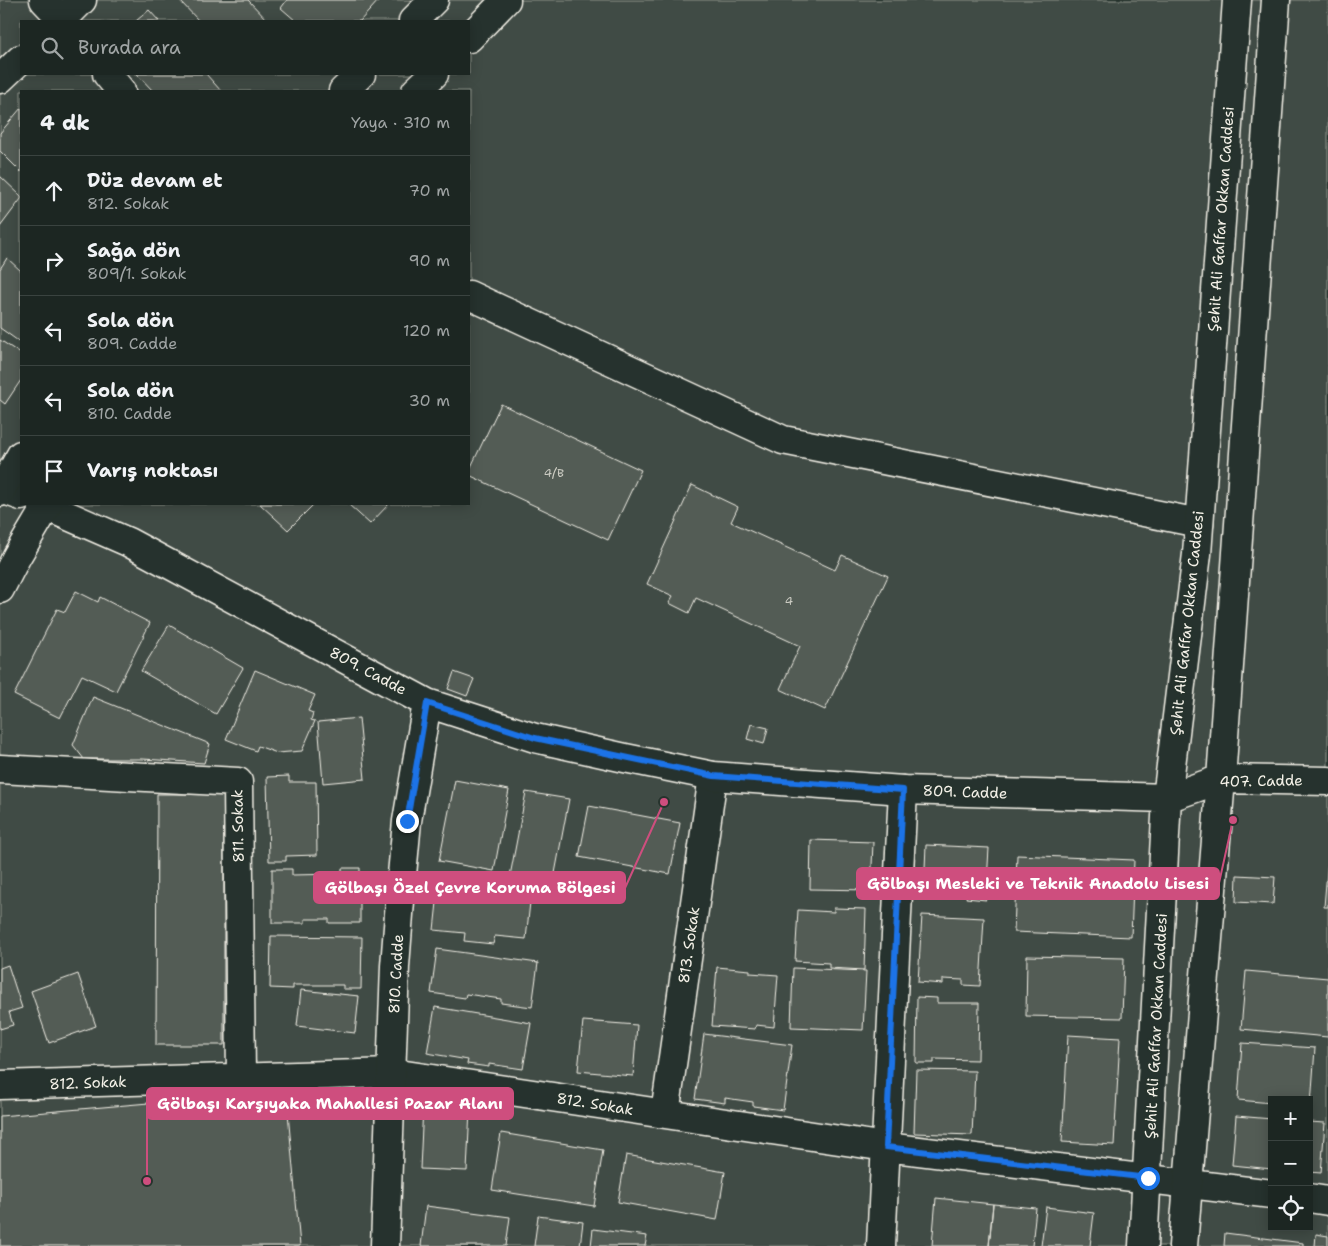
<!DOCTYPE html>
<html lang="tr">
<meta charset="utf-8">
<style>
body{margin:0;font-family:"Shantell Sans",sans-serif;background:#29322f;color:#f1f3f6}
.controls{position:absolute;right:15px;bottom:15px;display:grid;overflow:hidden;border-radius:0px;box-shadow:0 2px 12px #0003}
.controls button{width:45px;height:45px;display:grid;place-items:center;padding:0;border:0;border-bottom:1px solid #3a4340;background:#1c2622;color:#f1f3f6;font:25px sans-serif}
.stop{position:absolute;width:15px;height:15px;margin:-11px;border:4px solid #1a73e8;border-radius:50%;background:#fff}
.stop.end{background:#1a73e8;border-color:#fff;box-shadow:0 1px 5px #0008}
.list{margin:0;padding:0;list-style:none}
h2{display:flex;justify-content:space-between;align-items:center;height:65px;margin:0;padding:0 20px;font-size:21px}
h2 small{font-size:16px;font-weight:400;color:#a0a5a5}
.list li{display:grid;grid-template-columns:32px 1fr auto;gap:15px;align-items:center;box-sizing:border-box;height:70px;padding:0 20px;border-top:1px solid #3a4340}
.list b{display:block;font-size:19px;white-space:nowrap}
.list p{margin:0;font-size:16px;white-space:nowrap;color:#a0a5a5}
.list em{font-size:16px;font-style:normal;color:#a0a5a5}
.icon{flex:none;width:28px;height:28px;fill:none;stroke:currentColor;stroke-width:2;stroke-linecap:round;stroke-linejoin:round}
.map{position:relative;flex:none;width:1328px;height:1246px;overflow:hidden}
.search{position:absolute;background:#1c2622;box-shadow:0 2px 12px #0003;left:20px;top:20px;width:450px;height:55px;display:flex;align-items:center;gap:12px;box-sizing:border-box;padding:0 18px;border-radius:0px;color:#a0a5a5;font-size:19px}
.panel{position:absolute;background:#1c2622;box-shadow:0 2px 12px #0003;left:20px;top:90px;width:450px;height:415px;border-radius:0px}
.map>svg:first-child{display:block}
.green{fill:#414b45;stroke:#9a9e96;fill-rule:evenodd}
.building{fill:#525c55;stroke:#f4f1e8}
.lines{fill:none;stroke-linecap:round;stroke-linejoin:round}
.street-casing{stroke:#f4f1e8;stroke-width:31}
.secondary-casing{stroke:#f4f1e8;stroke-width:31}
.highway-casing{stroke:#f4f1e8;stroke-width:31}
.street{stroke:#26332d;stroke-width:28}
.secondary{stroke:#26332d;stroke-width:28}
.highway{stroke:#26332d;stroke-width:28}
.route{stroke:#1a73e8;stroke-width:6}
.labels{text-anchor:middle;dominant-baseline:central;stroke-width:4;stroke-linejoin:round;paint-order:stroke}
.number-label{font-size:12px;fill:#ccccc3}
.street-label{font-size:15px;fill:#f4f1e8;stroke:#26332d}
.leader{fill:none;stroke:#ce4e7e;stroke-width:2}
.callout-dot{fill:#ce4e7e;stroke:#26332d;stroke-width:2}
.callout{fill:#ce4e7e;stroke:#ce4e7e;stroke-width:2}
.callout-label{font-size:16px;text-anchor:middle;font-weight:bold;fill:#fff}
</style>
<div class="map">
<svg width="1328" height="1246" viewBox="0 0 1328 1246">
<rect width="100%" height="100%" fill="#26332d"/>
<filter id="ink" filterUnits="userSpaceOnUse"><feTurbulence type="fractalNoise" baseFrequency=".02" numOctaves="2"/><feDisplacementMap in="SourceGraphic" scale="10" xChannelSelector="R" yChannelSelector="G"/><feConvolveMatrix kernelMatrix="1 2 1 2 8 2 1 2 1" color-interpolation-filters="sRGB"/></filter>
<g filter="url(#ink)">
<path class="green" d="M 0,0 L 1328,0 L 1328,1246 L 0,1246 ZM 21,21 L 469,21 L 469,74 L 21,74 ZM 21,91 L 469,91 L 469,504 L 21,504 ZM 1272,1100 L 1309,1100 L 1309,1227 L 1272,1227 Z"/>
<path class="building" d="M 179,0 L 248,0 L 268,21 L 199,21 Z
M 287,0 L 379,0 L 360,21 L 296,21 L 281,8 Z
M 149,10 L 159,21 L 136,21 Z
M 137,74 L 206,74 L 221,91 L 153,91 Z
M 21,108 L 21,172 L 0,151 L 0,133 Z
M 0,176 L 21,196 L 21,199 L 0,227 Z
M 7,258 L 21,271 L 21,343 L 0,328 L 0,269 Z
M 0,340 L 21,354 L 21,380 L 5,404 L 0,400 Z
M 501,404 L 641,470 L 608,540 L 469,475 L 469,471 Z
M 692,485 L 738,507 L 731,522 L 835,570 L 842,555 L 888,576 L 825,710 L 780,689 L 800,646 L 696,598 L 689,613 L 669,603 L 673,596 L 647,584 Z
M 260,504 L 314,504 L 288,530 Z
M 348,504 L 389,504 L 370,524 Z
M 76,591 L 98,602 L 100,597 L 150,623 L 116,691 L 82,675 L 60,718 L 14,695 L 57,609 L 65,612 Z
M 169,625 L 243,668 L 216,714 L 141,671 Z
M 255,670 L 315,695 L 308,711 L 313,713 L 311,720 L 315,721 L 302,751 L 277,753 L 258,746 L 256,751 L 226,739 Z
M 454,672 L 474,679 L 467,696 L 448,689 Z
M 93,697 L 210,744 L 204,763 L 143,759 L 84,759 L 73,745 Z
M 359,718 L 365,779 L 323,783 L 318,722 Z
M 751,724 L 768,728 L 764,744 L 747,739 Z
M 289,776 L 289,782 L 316,782 L 317,855 L 286,856 L 286,861 L 269,861 L 267,777 Z
M 455,780 L 509,790 L 494,871 L 439,861 Z
M 526,792 L 569,799 L 553,884 L 510,876 Z
M 157,794 L 224,794 L 224,1045 L 156,1045 Z
M 589,806 L 680,823 L 670,874 L 579,857 Z
M 811,840 L 873,842 L 871,890 L 810,889 Z
M 926,845 L 989,848 L 986,900 L 966,898 L 967,894 L 924,892 Z
M 1017,855 L 1134,860 L 1131,937 L 1014,932 Z
M 1328,859 L 1328,907 L 1324,907 Z
M 342,868 L 360,868 L 360,923 L 329,923 L 329,919 L 305,919 L 305,923 L 272,923 L 272,869 L 292,869 L 292,875 L 342,874 Z
M 1237,875 L 1275,877 L 1273,904 L 1236,902 Z
M 439,884 L 531,893 L 526,939 L 495,936 L 493,944 L 464,941 L 465,933 L 434,930 Z
M 834,908 L 866,909 L 864,970 L 829,968 L 829,963 L 795,961 L 798,910 L 834,912 Z
M 922,915 L 984,918 L 980,986 L 963,985 L 963,980 L 943,979 L 943,984 L 918,982 Z
M 271,936 L 362,937 L 361,989 L 343,989 L 343,985 L 293,985 L 293,989 L 270,988 Z
M 437,949 L 538,963 L 532,1007 L 501,1003 L 501,999 L 466,994 L 465,998 L 431,993 Z
M 1027,956 L 1124,958 L 1122,1018 L 1026,1016 Z
M 8,965 L 22,1008 L 9,1012 L 13,1025 L 0,1029 L 0,968 Z
M 717,967 L 750,970 L 750,973 L 778,975 L 774,1027 L 756,1025 L 755,1029 L 712,1026 Z
M 793,968 L 866,971 L 863,1030 L 791,1027 Z
M 1246,971 L 1328,978 L 1328,1037 L 1241,1029 Z
M 78,974 L 96,1026 L 49,1043 L 31,991 Z
M 301,990 L 359,996 L 355,1033 L 297,1026 Z
M 917,997 L 937,998 L 937,1003 L 979,1003 L 978,1060 L 934,1059 L 934,1063 L 916,1063 Z
M 435,1007 L 531,1023 L 523,1069 L 489,1064 L 489,1067 L 467,1064 L 468,1060 L 427,1053 Z
M 583,1021 L 637,1025 L 633,1076 L 578,1071 Z
M 704,1034 L 792,1045 L 783,1110 L 753,1106 L 753,1102 L 725,1098 L 725,1103 L 695,1099 Z
M 1068,1035 L 1120,1038 L 1114,1145 L 1062,1142 Z
M 1242,1043 L 1315,1048 L 1311,1105 L 1309,1105 L 1309,1100 L 1272,1100 L 1272,1103 L 1238,1100 Z
M 916,1070 L 975,1071 L 972,1135 L 914,1133 Z
M 286,1091 L 300,1246 L 0,1246 L 0,1116 Z
M 423,1106 L 470,1109 L 467,1171 L 420,1169 Z
M 1236,1116 L 1272,1119 L 1272,1169 L 1232,1165 Z
M 1309,1122 L 1325,1123 L 1321,1173 L 1309,1172 Z
M 501,1133 L 603,1150 L 594,1206 L 492,1190 Z
M 626,1155 L 725,1172 L 717,1220 L 618,1202 Z
M 936,1198 L 993,1204 L 989,1246 L 932,1246 Z
M 993,1204 L 1036,1208 L 1032,1246 L 989,1246 Z
M 426,1206 L 510,1217 L 506,1246 L 421,1246 Z
M 1046,1207 L 1094,1213 L 1090,1246 L 1041,1246 Z
M 538,1216 L 583,1222 L 580,1246 L 534,1246 Z
M 593,1229 L 647,1236 L 645,1246 L 591,1246 Z
M 1225,1233 L 1303,1243 L 1303,1246 L 1224,1246 Z
M 1316,1234 L 1328,1236 L 1328,1246 L 1315,1246 Z"/>
<g class="lines">
<defs>
<path id="street" d="M 44,0 L 64,21
M 61,21 L 82,0
M 107,74 L 121,91
M 0,79 L 21,59
M 469,295 L 783,440 L 1199,523
M 0,769 L 238,782 L 241,1078
M 0,1085 L 392,1073 L 886,1147 L 1272,1194
M 665,1114 L 713,776
M 1309,1198 L 1328,1201
M 881,1246 L 903,790"/>
<path id="secondary" d="M 2,489 L 21,496
M 41,504 L 128,542 L 427,703 L 535,738 L 625,758 L 713,776 L 903,790 L 1167,798 L 1221,779 L 1328,781
M 385,1246 L 395,966 L 402,875 L 407,821 L 427,703
M 1143,1246 L 1167,798 L 1197,554 L 1237,0
M 1183,1246 L 1221,779 L 1276,0"/>
<path id="highway" d="M 413,21 L 434,0
M 469,38 L 506,0
M 343,91 L 361,74
M 416,91 L 434,74
M 0,492 L 21,455
M 0,589 L 17,556 L 48,504"/>
</defs>
<use href="#street" class="street-casing"/>
<use href="#secondary" class="secondary-casing"/>
<use href="#highway" class="highway-casing"/>
<use href="#street" class="street"/>
<use href="#secondary" class="secondary"/>
<use href="#highway" class="highway"/>
</g>
</g>
<g class="lines" filter="url(#ink)">
<path class="route" d="M 407,821 L 427,703 L 535,738 L 714,776 L 903,790 L 886,1147 L 1148,1178"/>
</g>
<g class="labels">
<g class="number-label">
<text x="554" y="473">4/B</text>
<text x="789" y="601">4</text>
</g>
<g class="street-label">
<text transform="translate(1221 219) rotate(-86)">Şehit Ali Gaffar Okkan Caddesi</text>
<text transform="translate(1187 623) rotate(-84)">Şehit Ali Gaffar Okkan Caddesi</text>
<text transform="translate(368 671) rotate(28)">809. Cadde</text>
<text transform="translate(1261 781) rotate(-1)">407. Cadde</text>
<text transform="translate(965 792) rotate(2)">809. Cadde</text>
<text transform="translate(238 826) rotate(-91)">811. Sokak</text>
<text transform="translate(689 945) rotate(-82)">813. Sokak</text>
<text transform="translate(396 974) rotate(-87)">810. Cadde</text>
<text transform="translate(1156 1026) rotate(-87)">Şehit Ali Gaffar Okkan Caddesi</text>
<text transform="translate(88 1083) rotate(-2)">812. Sokak</text>
<text transform="translate(595 1104) rotate(9)">812. Sokak</text>
</g>
</g>
<path class="leader" d="M1233 820L1219 883M664 802L625 888M147 1181L147 1103"/>
<g class="callout-dot">
<circle cx="1233" cy="820" r="5"/>
<circle cx="664" cy="802" r="5"/>
<circle cx="147" cy="1181" r="5"/>
</g>
<g class="callout">
<rect x="857" y="868" width="362" height="31" rx="5"/>
<rect x="314" y="872" width="311" height="31" rx="5"/>
<rect x="147" y="1088" width="366" height="31" rx="5"/>
</g>
<g class="callout-label">
<text x="1038" y="889">Gölbaşı Mesleki ve Teknik Anadolu Lisesi</text>
<text x="470" y="893">Gölbaşı Özel Çevre Koruma Bölgesi</text>
<text x="330" y="1109">Gölbaşı Karşıyaka Mahallesi Pazar Alanı</text>
</g>
</svg>
<div class="controls">
<button>+</button>
<button>−</button>
<button><svg class="icon" aria-label="locate" viewBox="0 0 24 24"><circle cx="12" cy="12" r="6"/><path d="M12 2v4M12 18v4M2 12h4M18 12h4"/></svg></button>
</div>
<div class="stop" style="left:1148px;top:1178px"></div>
<div class="stop end" style="left:407px;top:821px"></div>
<div class="search"><svg class="icon" aria-label="search" viewBox="0 0 24 24"><circle cx="10" cy="10" r="6"/><path d="M15 15l6 6"/></svg>Burada ara</div>
<section class="panel">
<h2>4 dk<small>Yaya · 310 m</small></h2>
<ul class="list">
<li><svg class="icon" aria-label="ahead" viewBox="0 0 24 24"><path d="M12 20V5M6 11l6-6 6 6"/></svg><div><b>Düz devam et</b><p>812. Sokak</p></div><em>70 m</em></li>
<li><svg class="icon" aria-label="right" viewBox="0 0 24 24"><path d="M7 20v-9h11M14 6l5 5-5 5"/></svg><div><b>Sağa dön</b><p>809/1. Sokak</p></div><em>90 m</em></li>
<li><svg class="icon" aria-label="left" viewBox="0 0 24 24"><path d="M17 20v-9H6M10 6l-5 5 5 5"/></svg><div><b>Sola dön</b><p>809. Cadde</p></div><em>120 m</em></li>
<li><svg class="icon" aria-label="left" viewBox="0 0 24 24"><path d="M17 20v-9H6M10 6l-5 5 5 5"/></svg><div><b>Sola dön</b><p>810. Cadde</p></div><em>30 m</em></li>
<li><svg class="icon" aria-label="arrive" viewBox="0 0 24 24"><path d="M6 21V4h12l-3 4 3 4H6"/></svg><div><b>Varış noktası</b></div></li>
</ul>
</section>
</div>
